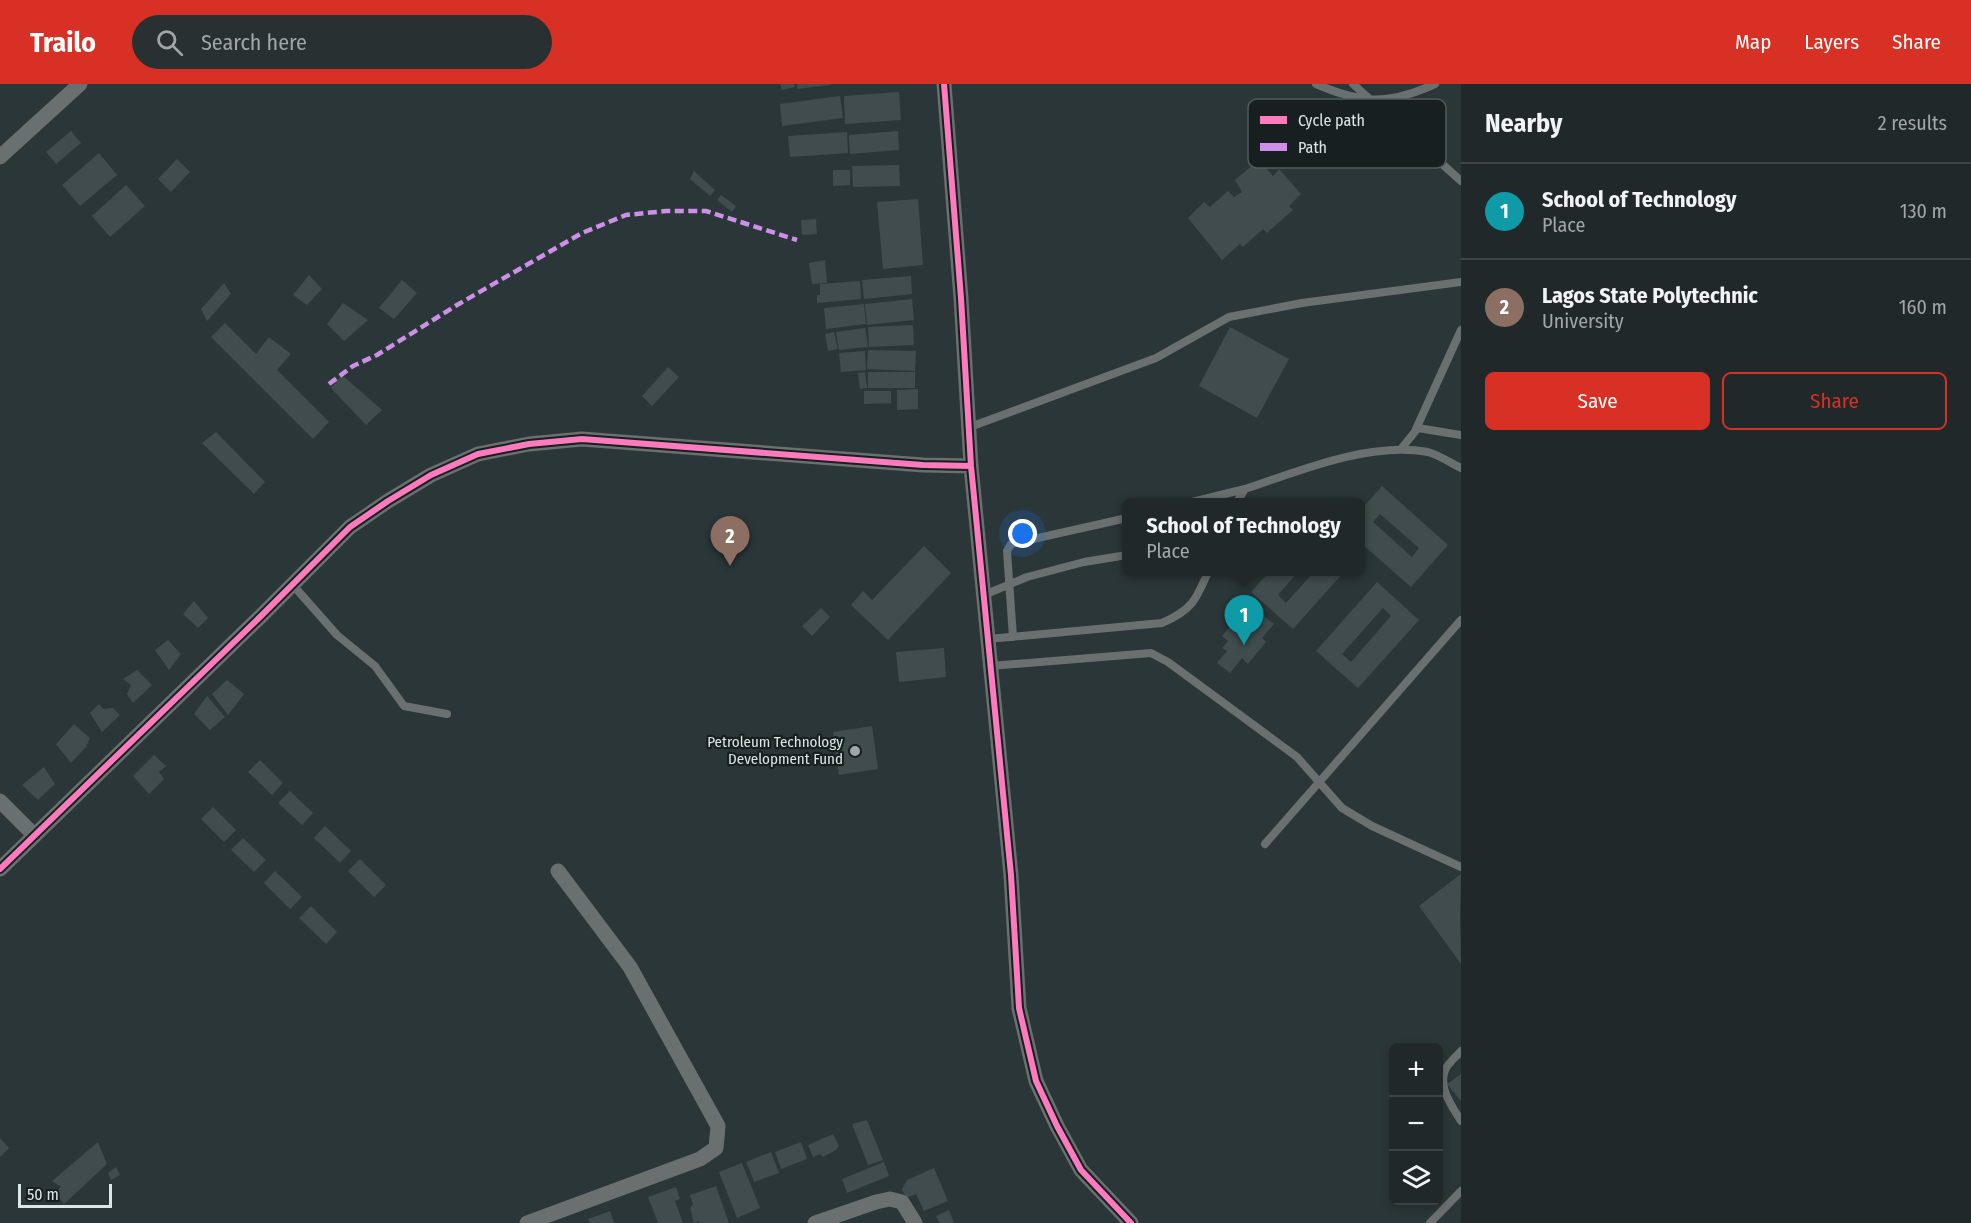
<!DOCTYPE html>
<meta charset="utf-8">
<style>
body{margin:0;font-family:"Fira Sans Condensed",sans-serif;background:#283032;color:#f1f3f6}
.controls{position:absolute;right:18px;bottom:18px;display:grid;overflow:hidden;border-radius:9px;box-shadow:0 3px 9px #0003}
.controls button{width:54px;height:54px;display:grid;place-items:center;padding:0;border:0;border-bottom:2px solid #3d4447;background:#20282a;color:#f1f3f6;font:30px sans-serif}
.scale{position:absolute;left:18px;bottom:15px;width:94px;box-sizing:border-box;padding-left:6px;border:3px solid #dae6e8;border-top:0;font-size:16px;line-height:21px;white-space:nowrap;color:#dae6e8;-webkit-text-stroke:4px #171f21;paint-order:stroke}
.you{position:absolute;left:1023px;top:450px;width:21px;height:21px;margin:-15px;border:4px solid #fff;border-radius:50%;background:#1a73e8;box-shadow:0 0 0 9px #1a73e833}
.badge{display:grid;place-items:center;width:39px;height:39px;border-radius:50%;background:#d93025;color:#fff;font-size:20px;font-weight:700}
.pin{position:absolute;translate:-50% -50px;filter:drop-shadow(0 2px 3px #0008)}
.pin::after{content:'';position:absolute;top:32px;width:21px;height:18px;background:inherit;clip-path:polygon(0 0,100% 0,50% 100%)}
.popup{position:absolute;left:1122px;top:414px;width:243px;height:78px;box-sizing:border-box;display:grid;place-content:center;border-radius:9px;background:#20282a;filter:drop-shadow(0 2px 4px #0005);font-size:20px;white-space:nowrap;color:#a2a6a8}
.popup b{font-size:22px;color:#f1f3f6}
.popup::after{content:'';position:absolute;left:50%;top:100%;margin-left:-12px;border:12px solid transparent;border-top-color:#20282a}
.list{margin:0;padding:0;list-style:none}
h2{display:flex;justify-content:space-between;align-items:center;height:78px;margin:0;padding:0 24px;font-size:26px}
h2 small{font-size:20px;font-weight:400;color:#a2a6a8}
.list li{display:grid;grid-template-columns:39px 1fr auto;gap:18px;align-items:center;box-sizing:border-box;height:96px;padding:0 24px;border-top:2px solid #3d4447}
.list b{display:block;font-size:22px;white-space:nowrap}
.list p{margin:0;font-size:20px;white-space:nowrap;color:#a2a6a8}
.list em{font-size:20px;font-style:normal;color:#a2a6a8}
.actions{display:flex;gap:12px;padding:18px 24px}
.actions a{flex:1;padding:14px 0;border:2px solid #d93025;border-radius:9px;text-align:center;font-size:21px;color:#d93025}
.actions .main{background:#d93025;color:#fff}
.icon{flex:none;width:33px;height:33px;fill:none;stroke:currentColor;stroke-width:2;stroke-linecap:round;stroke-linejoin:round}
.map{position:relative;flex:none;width:1461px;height:1139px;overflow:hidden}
header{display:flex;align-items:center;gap:36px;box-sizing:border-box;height:84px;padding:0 30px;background:#d93025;color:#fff}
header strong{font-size:28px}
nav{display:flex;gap:33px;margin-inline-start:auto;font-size:21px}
.search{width:420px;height:54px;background:#283032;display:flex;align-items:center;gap:15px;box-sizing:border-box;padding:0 21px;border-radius:33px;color:#a2a6a8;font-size:22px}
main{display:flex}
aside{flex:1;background:#20282a}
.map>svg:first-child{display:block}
.building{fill:#404c4e;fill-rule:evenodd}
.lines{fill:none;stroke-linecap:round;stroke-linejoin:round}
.service{stroke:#6a6f6f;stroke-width:8}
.minor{stroke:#6a6f6f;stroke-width:15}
.quiet{stroke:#ce8fe9;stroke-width:4.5;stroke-dasharray:9 4.5;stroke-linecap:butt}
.cycleway-casing{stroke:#171f21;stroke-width:10}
.cycleway{stroke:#fd7abc;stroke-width:6}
.poi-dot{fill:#9da8aa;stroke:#171f21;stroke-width:2}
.labels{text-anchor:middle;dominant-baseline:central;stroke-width:4.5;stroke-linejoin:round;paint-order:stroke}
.poi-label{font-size:15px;fill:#dae6e8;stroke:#171f21;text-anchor:end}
.key{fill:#171f21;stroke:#525b5d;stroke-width:1.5}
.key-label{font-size:16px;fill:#dae6e8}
</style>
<header>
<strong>Trailo</strong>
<div class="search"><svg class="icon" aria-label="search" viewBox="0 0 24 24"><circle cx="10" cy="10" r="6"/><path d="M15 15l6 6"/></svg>Search here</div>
<nav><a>Map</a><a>Layers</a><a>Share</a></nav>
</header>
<main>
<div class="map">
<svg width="1461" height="1139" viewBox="0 0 1461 1139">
<rect width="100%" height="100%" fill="#2b3638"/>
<path class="building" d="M 780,0 L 794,0 L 795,3 L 782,6 Z
M 797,0 L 830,0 L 830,1 L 797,5 Z
M 899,8 L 901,36 L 845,40 L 844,12 Z
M 840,12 L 843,34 L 782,42 L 780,20 Z
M 71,47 L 81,59 L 56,80 L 46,68 Z
M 898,47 L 899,66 L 850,70 L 849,51 Z
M 847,48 L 848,69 L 790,73 L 788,52 Z
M 99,69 L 117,91 L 80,122 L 62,101 Z
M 177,75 L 190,88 L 171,108 L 158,95 Z
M 1259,76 L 1273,92 L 1279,85 L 1301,110 L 1289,122 L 1293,126 L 1267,149 L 1263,145 L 1243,163 L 1240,160 L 1222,176 L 1188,134 L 1204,118 L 1210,123 L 1228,107 L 1234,113 L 1242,108 L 1235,96 Z
M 899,81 L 900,102 L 853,103 L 852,82 Z
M 833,86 L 850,86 L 850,101 L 833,102 Z
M 694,87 L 715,106 L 710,112 L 690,95 Z
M 126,101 L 145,122 L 110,153 L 92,132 Z
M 721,111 L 736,122 L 732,128 L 717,116 Z
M 918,115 L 923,181 L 883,185 L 877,118 Z
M 816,135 L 817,150 L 802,151 L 801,136 Z
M 825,176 L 827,199 L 812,200 L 809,179 Z
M 309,191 L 322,205 L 307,221 L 293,211 Z
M 911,192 L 912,210 L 864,215 L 862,196 Z
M 402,196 L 417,209 L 394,235 L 379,224 Z
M 860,197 L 861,215 L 817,219 L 817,211 L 820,211 L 820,200 Z
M 224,199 L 231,210 L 207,237 L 201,225 Z
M 912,215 L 914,236 L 867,241 L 865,220 Z
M 343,219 L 368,236 L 344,257 L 327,240 Z
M 864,220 L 866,240 L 826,245 L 824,224 Z
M 225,239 L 256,270 L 269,253 L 291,270 L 277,286 L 329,338 L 313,355 L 211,253 Z
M 913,241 L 914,261 L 869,263 L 868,243 Z
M 1230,243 L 1289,275 L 1257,334 L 1199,302 Z
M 865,244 L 868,263 L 839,266 L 836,248 Z
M 834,248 L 838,265 L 828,267 L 825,250 Z
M 868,266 L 916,267 L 915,287 L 867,285 Z
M 865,267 L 866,286 L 841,288 L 839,269 Z
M 668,283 L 679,293 L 652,322 L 642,312 Z
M 865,288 L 867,304 L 860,305 L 858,289 Z
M 868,288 L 915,288 L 915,304 L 868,304 Z
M 342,291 L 382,326 L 366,341 L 331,304 Z
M 918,305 L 918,325 L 897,326 L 897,306 Z
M 864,307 L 891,307 L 891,319 L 864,320 Z
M 216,348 L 265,398 L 254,410 L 202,359 Z
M 1382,402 L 1448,461 L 1411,503 L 1361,459 L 1361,426 ZM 1380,430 L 1419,464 L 1412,473 L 1373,438 Z
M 924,462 L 951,489 L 888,556 L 851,521 L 863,507 L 872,516 Z
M 1269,488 L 1298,488 L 1278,511 L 1286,519 L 1314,488 L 1344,488 L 1293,545 L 1251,508 Z
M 1377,498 L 1419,536 L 1358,604 L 1316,567 ZM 1383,524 L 1391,532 L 1351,578 L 1342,570 Z
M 194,517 L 208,534 L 198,544 L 183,530 Z
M 821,524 L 830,533 L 812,552 L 802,542 Z
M 1259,528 L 1274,540 L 1262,554 L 1266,558 L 1248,580 L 1242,574 L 1230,589 L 1217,579 L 1227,567 L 1222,564 L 1228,557 L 1222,552 L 1234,537 L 1241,542 L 1245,537 L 1249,541 Z
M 168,556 L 181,570 L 169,586 L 155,566 Z
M 944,564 L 946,593 L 899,598 L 896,568 Z
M 137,586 L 152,601 L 133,619 L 127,610 L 131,601 L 123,595 Z
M 227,596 L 244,610 L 228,631 L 212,610 Z
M 207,612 L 225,633 L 210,646 L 194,630 Z
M 99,620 L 103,625 L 113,624 L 120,631 L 102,648 L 90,629 Z
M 74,640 L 90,654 L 86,663 L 71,679 L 56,660 Z
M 872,642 L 878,685 L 839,691 L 833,648 Z
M 154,671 L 166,682 L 159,688 L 164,695 L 149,710 L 133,692 Z
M 260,676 L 283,699 L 272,711 L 248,688 Z
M 44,683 L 55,700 L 38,716 L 22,701 Z
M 290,707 L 313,729 L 302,741 L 278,719 Z
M 213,723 L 236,746 L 224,758 L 201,735 Z
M 325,742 L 351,767 L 340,779 L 314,754 Z
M 243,754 L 266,776 L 254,788 L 231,766 Z
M 360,775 L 386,801 L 374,813 L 348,787 Z
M 275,787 L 302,813 L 290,825 L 264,799 Z
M 1461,790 L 1460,828 L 1461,880 L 1419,822 Z
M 311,822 L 337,848 L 326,860 L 299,834 Z
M 1461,990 L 1461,1017 L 1447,1000 Z
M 867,1036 L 883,1076 L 868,1081 L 852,1040 Z
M 833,1050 L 839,1062 L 836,1066 L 823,1073 L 820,1070 L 813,1073 L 808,1061 Z
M 0,1054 L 9,1064 L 0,1073 Z
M 98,1058 L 107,1080 L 64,1120 L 56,1109 L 61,1103 L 52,1097 Z
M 801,1058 L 807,1075 L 781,1085 L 775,1068 Z
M 771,1068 L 779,1089 L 754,1098 L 746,1078 Z
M 884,1078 L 889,1092 L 847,1109 L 842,1095 Z
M 742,1079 L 760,1124 L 737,1134 L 719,1088 Z
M 116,1083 L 120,1091 L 111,1096 L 108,1089 Z
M 934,1084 L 948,1117 L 924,1127 L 916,1110 L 906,1114 L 902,1105 L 907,1096 Z
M 716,1102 L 729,1139 L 699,1139 L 699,1137 L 694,1139 L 690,1124 L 693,1120 L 690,1111 Z
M 676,1103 L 680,1115 L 675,1117 L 683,1139 L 658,1139 L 648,1113 Z
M 949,1126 L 954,1139 L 940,1139 L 936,1132 Z
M 610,1127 L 614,1139 L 590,1139 L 588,1135 Z"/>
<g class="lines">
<path class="service" d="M 1316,0 C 1362,20 1389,21 1435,0
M 1353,0 L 1461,97
M 970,343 L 1156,274 L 1229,233 L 1302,219 L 1461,198
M 1416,345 L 1461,246
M 1401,365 L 1418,344 L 1461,351
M 1192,418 L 1245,405
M 1237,418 L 1245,405 C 1299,387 1370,357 1428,368 C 1439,371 1451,379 1461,384
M 292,500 L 337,551 L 375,582 L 404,622 L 447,630
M 984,511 L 1027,493 L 1084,478 L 1127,471
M 1013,553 L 1007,467 L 1011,460 L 1127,434
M 988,555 L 1162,539 C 1192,526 1196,516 1208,488
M 990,582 L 1151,569 L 1168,578 L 1297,673 L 1342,724 L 1372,742 L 1461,783
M 1265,760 L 1461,536
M 1461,967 C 1456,973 1448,979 1445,986 C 1438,1004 1452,1022 1461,1037
M 1430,1139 L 1461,1107"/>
<path class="minor" d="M 944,0 L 961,214 L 971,382 L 1011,791 L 1019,924 L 1036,997 L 1057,1042 L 1081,1086 L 1131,1139
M 0,73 L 80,0
M 0,717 L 34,751
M 0,785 L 261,532 L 350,443 L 388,417 L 431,391 L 478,370 L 529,360 L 582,355 L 923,381 L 971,382
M 527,1139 L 700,1075 L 716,1064 L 718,1042 L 630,883 L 558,787
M 815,1139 L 876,1118 L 890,1115 L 902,1118 L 915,1139"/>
<path class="quiet" d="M 329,300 L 353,282 L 377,271 L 457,221 L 582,149 L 626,131 L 666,127 L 706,127 L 797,156"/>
<defs>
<path id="cycleway" d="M 944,0 L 961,214 L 971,382 L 1011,791 L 1019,924 L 1036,997 L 1057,1042 L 1081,1086 L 1131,1139
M 0,785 L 261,532 L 350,443 L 388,417 L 431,391 L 478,370 L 529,360 L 582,355 L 923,381 L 971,382"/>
</defs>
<use href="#cycleway" class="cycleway-casing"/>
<use href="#cycleway" class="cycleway"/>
</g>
<circle class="poi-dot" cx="855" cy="667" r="6"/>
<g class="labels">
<g class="poi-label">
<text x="843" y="658">Petroleum Technology<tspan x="843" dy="17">Development Fund</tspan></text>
</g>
</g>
<rect x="1248" y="15" width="198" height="69" rx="9" class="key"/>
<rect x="1260" y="32" width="27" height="8" fill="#fd7abc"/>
<rect x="1260" y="59" width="27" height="8" fill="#ce8fe9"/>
<g class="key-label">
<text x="1298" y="42">Cycle path</text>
<text x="1298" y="69">Path</text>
</g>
</svg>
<div class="controls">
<button>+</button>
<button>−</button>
<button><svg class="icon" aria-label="layers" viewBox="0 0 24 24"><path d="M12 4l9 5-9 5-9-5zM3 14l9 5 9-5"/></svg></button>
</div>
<div class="scale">50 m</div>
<div class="you"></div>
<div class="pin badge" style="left:1244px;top:561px;background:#0f9aa8">1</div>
<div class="popup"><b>School of Technology</b>Place</div>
<div class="pin badge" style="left:730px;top:482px;background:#8d6e63">2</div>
</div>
<aside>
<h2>Nearby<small>2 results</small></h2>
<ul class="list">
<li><span class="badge" style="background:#0f9aa8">1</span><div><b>School of Technology</b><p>Place</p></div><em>130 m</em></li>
<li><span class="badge" style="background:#8d6e63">2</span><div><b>Lagos State Polytechnic</b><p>University</p></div><em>160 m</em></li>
</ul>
<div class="actions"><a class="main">Save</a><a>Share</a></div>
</aside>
</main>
